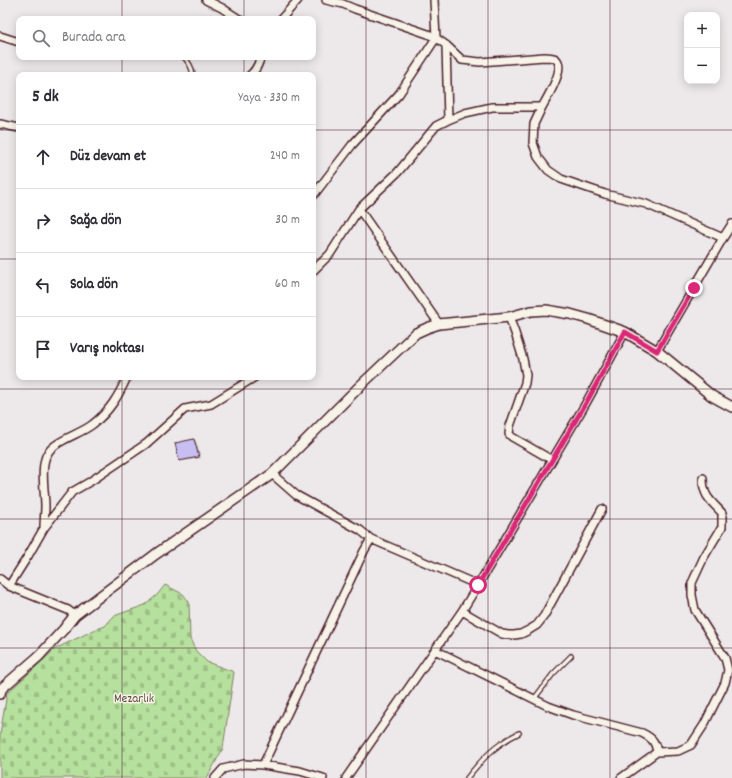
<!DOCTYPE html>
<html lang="tr">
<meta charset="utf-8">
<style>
body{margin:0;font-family:Dekko,sans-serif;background:#f7f7f7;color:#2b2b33}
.controls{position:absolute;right:12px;top:12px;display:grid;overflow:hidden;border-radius:8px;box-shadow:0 2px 10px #0003}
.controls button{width:36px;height:36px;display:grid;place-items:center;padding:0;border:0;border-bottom:1px solid #e1e1e2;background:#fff;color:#2b2b33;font:20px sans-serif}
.stop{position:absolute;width:12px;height:12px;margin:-9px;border:3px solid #db2777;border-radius:50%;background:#fff}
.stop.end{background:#db2777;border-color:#fff;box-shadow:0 1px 4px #0008}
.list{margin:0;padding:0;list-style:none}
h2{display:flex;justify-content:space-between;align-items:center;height:52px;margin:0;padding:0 16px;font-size:17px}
h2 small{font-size:13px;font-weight:400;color:#7c7c81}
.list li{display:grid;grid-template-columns:26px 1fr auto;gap:12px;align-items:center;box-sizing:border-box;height:64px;padding:0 16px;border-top:1px solid #e1e1e2}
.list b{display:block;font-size:15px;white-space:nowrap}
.list em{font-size:13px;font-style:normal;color:#7c7c81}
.icon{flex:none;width:22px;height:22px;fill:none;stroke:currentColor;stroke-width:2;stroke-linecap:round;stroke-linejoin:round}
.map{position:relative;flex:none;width:732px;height:778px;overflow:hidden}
.search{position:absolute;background:#fff;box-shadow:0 2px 10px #0003;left:16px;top:16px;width:300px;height:44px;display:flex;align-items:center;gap:10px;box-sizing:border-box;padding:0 14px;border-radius:8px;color:#7c7c81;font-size:15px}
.panel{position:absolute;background:#fff;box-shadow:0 2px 10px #0003;left:16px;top:72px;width:300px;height:308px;border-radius:8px}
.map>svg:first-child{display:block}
.cemetery{fill:url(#cemetery-stones);stroke:#808064}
.shadow{fill:#0003}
.building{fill:#c7bff1;stroke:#4a1f2b}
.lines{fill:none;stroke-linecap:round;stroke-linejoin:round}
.lane-casing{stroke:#4a1f2b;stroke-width:6}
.street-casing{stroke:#4a1f2b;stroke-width:10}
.secondary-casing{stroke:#4a1f2b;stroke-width:12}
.lane{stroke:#f7f3e8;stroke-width:3.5}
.street{stroke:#f7f3e8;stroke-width:7}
.secondary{stroke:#f7f3e8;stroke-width:9}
.route{stroke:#db2777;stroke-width:5}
.grid{fill:none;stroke:#4a1f2b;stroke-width:1;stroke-opacity:0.55}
.labels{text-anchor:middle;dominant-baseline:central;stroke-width:3;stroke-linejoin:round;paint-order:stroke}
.park-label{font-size:13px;fill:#654f48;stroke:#f7f3e8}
</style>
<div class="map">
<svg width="732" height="778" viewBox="0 0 732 778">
<defs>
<pattern id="cemetery-stones" width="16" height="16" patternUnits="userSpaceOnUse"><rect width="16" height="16" fill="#b6e09d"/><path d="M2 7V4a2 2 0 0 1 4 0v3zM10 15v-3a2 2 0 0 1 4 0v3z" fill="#9ec087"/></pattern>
</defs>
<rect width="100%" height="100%" fill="#ede9ea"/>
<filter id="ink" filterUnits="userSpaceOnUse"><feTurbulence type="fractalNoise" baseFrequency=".025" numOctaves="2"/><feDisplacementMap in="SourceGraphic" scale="8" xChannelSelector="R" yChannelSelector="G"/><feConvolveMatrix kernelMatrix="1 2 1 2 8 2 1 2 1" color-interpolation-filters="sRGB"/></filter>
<g filter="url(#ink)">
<path class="cemetery" d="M 165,585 L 183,594 L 189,602 L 190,639 L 196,651 L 207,662 L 234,672 L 223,748 L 207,778 L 0,778 L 0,735 L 7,693 L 35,668 L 55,649 L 94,630 L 105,626 L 114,616 L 145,605 L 157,595 Z"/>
<path class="shadow" d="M 194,440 L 196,441 L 201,458 L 183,461 L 180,460 Z"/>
<path class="building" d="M 194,439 L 199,457 L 179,461 L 175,443 Z"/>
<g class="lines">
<defs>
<path id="lane" d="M 184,57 C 189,63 192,67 193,75
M 534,699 L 553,674 L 571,656
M 467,778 C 483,758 496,744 519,733"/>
<path id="street" d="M 206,0 L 222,8 L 239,19
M 326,0 L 343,4 L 355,9 L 428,34 L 436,38 L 446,45 L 462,60 L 480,62 L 544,57 C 548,57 553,57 556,59 C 566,68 547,98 542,107
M 281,19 L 298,0
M 0,36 L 19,42
M 446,45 L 448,120
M 250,75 C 257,70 258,64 261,57
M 0,124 L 19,128
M 313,196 L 352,145 L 399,94 L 436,38 L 434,0
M 359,209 L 439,324
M 313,271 L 330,254 L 359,209 L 398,172 L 436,126 L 448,120 L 465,113 L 492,107 L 542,107 L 534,124 L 533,143 L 538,157 L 548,170 L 561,179 L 605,194 L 646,204 L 723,238
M 509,317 L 515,333 L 523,359 L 526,375 L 525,383 L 510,426 L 509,434 L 512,437 L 552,460
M 657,351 L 723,238 L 732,224
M 44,528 C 44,521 45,513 45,506 C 45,492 40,467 47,454 C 55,440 81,434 93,424 C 110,411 119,395 127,377
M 371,539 L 478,585
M 0,579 L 9,586 L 68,610 L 75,615
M 9,586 L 28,556 L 44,528 L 72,492 L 91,481 L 146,444 L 185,409 L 211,404 L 255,377
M 462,611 L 502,634 L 508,635 L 514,635 L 521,634 L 529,630 L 537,625 L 544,616 L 602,509
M 435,650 L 548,706 L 573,715 L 642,733 C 652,738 655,741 657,752
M 263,765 L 364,551 L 371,539 L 360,530 L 296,495 L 272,474
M 215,778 L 223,769 L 244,764 L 263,765 L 300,771 L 323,778
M 346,778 L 462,611 L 478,585 L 586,403 L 625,332
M 621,778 L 657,752 L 678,751 L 691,745 L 704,725 L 725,683 L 728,670 L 725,658 L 695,610 L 692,595 L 692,583 L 704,557 L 722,527 L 722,513 C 710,500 703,496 703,478"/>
<path id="secondary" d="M 0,694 L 1,689 L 39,656 L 63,630 L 75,615 L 156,554 L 272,474 L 361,385 L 416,333 L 427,328 L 439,324 L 509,317 L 531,311 L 546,310 L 570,314 L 588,319 L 625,332 L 657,351 L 712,396 L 732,407"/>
</defs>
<use href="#lane" class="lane-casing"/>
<use href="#street" class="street-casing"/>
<use href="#secondary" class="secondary-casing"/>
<use href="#lane" class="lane"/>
<use href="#street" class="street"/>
<use href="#secondary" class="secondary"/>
</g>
</g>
<g class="lines" filter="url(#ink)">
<path class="route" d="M 478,585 L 586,403 L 625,332 L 657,351 L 694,288"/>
</g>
<path class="grid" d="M 122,0 L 122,19M 244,0 L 244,19M 366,0 L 366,778M 488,0 L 488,778M 610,0 L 610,778M 122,57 L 122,75M 244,57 L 244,75M 0,130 L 19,130M 313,130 L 732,130M 0,259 L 19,259M 313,259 L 732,259M 122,377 L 122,778M 244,377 L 244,778M 0,389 L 732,389M 0,519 L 732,519M 0,648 L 732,648"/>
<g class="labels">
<g class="park-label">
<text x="134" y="699">Mezarlık</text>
</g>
</g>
</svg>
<div class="controls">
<button>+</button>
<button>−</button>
</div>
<div class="stop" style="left:478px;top:585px"></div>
<div class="stop end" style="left:694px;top:288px"></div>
<div class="search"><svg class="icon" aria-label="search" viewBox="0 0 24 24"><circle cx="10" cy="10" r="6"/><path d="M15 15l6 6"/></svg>Burada ara</div>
<section class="panel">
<h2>5 dk<small>Yaya · 330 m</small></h2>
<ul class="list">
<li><svg class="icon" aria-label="ahead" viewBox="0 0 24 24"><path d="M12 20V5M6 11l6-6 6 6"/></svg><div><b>Düz devam et</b></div><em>240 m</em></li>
<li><svg class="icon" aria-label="right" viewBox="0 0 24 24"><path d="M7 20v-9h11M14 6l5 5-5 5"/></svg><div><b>Sağa dön</b></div><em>30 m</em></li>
<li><svg class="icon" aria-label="left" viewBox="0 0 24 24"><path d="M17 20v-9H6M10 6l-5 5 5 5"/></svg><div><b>Sola dön</b></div><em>60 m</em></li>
<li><svg class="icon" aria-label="arrive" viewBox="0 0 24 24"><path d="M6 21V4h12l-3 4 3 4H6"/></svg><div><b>Varış noktası</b></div></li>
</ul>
</section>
</div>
